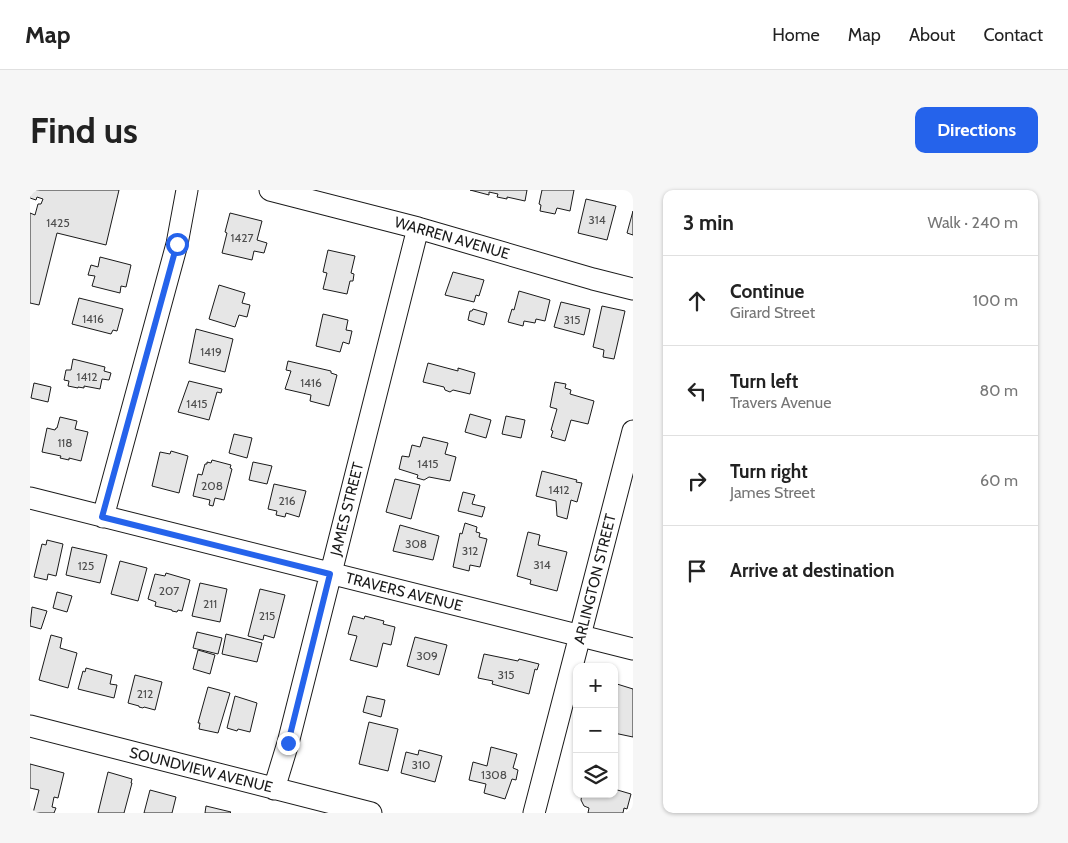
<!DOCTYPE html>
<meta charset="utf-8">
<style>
body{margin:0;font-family:Cabin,sans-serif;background:#f6f6f6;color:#222}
.controls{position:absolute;right:15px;bottom:15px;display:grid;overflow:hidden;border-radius:10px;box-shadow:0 1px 4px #0004}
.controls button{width:45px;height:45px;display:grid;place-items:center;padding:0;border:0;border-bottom:1px solid #e0e0e0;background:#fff;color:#222;font:25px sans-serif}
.stop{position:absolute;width:15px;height:15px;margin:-11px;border:4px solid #2563eb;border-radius:50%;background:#fff}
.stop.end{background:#2563eb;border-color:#fff;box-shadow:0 1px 5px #0008}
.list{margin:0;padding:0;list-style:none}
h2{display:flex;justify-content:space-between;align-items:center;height:65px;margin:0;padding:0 20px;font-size:21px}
h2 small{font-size:16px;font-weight:400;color:#767676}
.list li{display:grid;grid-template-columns:32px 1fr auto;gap:15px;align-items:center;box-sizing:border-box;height:90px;padding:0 20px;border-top:1px solid #e0e0e0}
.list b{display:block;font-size:19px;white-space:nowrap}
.list p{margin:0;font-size:16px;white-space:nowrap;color:#767676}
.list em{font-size:16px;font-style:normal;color:#767676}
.icon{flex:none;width:28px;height:28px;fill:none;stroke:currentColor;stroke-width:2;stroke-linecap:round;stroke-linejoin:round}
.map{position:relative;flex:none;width:603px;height:623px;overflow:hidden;border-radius:10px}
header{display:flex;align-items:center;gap:30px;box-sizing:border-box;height:70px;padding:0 25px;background:#fff;border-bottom:1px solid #e0e0e0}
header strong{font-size:24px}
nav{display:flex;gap:28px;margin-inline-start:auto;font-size:18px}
.intro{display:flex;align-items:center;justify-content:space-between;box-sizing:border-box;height:120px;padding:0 30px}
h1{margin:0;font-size:35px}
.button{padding:12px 22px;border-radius:10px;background:#2563eb;color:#fff;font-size:18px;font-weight:700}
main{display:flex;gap:30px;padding:0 30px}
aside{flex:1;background:#fff;border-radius:10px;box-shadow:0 1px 4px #0004}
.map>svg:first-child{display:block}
.building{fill:#e6e6e6;stroke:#1a1a1a}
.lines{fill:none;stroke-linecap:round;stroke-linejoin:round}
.minor-casing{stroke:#1a1a1a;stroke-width:23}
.minor{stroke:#fff;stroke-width:21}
.route{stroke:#2563eb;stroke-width:6}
.labels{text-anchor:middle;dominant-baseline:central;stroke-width:4;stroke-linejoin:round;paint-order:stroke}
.number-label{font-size:12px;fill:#4d4d4d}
.street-label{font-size:15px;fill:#1a1a1a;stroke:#fff}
</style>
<header>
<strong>Map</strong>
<nav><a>Home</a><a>Map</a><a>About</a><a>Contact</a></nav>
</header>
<div class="intro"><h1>Find us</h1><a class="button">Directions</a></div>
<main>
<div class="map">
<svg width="603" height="623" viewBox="0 0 603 623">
<rect width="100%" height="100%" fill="#fff"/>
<path class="building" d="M 0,0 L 89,0 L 76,55 L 27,43 L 9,115 L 0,113 L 0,23 L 5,25 L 8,14 L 11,14 L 13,9 L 7,7 L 6,10 L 0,8 Z
M 440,0 L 497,0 L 495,11 L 477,7 L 477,9 L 467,7 L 468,4 L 459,2 L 459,5 Z
M 512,0 L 544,0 L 540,21 L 527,18 L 525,24 L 510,21 L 511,15 L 509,14 Z
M 556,9 L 586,16 L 577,50 L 548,43 Z
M 603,21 L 603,45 L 597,43 Z
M 200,23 L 232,31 L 227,50 L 237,53 L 234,63 L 224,61 L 222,70 L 192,63 L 197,43 L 195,42 Z
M 298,60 L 325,66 L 321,83 L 324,84 L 323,91 L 320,91 L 317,104 L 293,99 L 297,83 L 293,82 Z
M 70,67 L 101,75 L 96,97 L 91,96 L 90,103 L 62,96 L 65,86 L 58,85 L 61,75 L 68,77 Z
M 423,82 L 454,90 L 449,106 L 446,105 L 444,112 L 415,105 Z
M 189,95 L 215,103 L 212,113 L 220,115 L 217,127 L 209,125 L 205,137 L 179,129 Z
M 489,101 L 520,110 L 515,131 L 506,129 L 505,133 L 494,131 L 493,136 L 478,132 L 482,119 L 484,120 Z
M 49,108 L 93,119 L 87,141 L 83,140 L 81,144 L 42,134 Z
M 531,112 L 560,119 L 554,145 L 524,137 Z
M 572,116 L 595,121 L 584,169 L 573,167 L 574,160 L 563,157 Z
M 443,119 L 457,123 L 454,135 L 438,130 L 440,121 L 442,121 Z
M 293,124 L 318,130 L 316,140 L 322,141 L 319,154 L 313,152 L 310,162 L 286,156 Z
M 166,139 L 203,149 L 195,182 L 159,173 Z
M 43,169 L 75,177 L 74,181 L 81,183 L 79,190 L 72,189 L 70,199 L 54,196 L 54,198 L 48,197 L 48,198 L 38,196 L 39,191 L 34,190 L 36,180 L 41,180 Z
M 258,171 L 301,181 L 301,183 L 307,185 L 299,216 L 280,211 L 281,205 L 255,199 L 261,181 L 256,180 Z
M 398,173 L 428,181 L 428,178 L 445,183 L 440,204 L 423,200 L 420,202 L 415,200 L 414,197 L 393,192 Z
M 159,191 L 192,199 L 191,203 L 187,202 L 179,230 L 148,222 Z
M 525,192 L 536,194 L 535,198 L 541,200 L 540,204 L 564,211 L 558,234 L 541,230 L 535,251 L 521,247 L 523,241 L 521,240 L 527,219 L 520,217 Z
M 4,193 L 21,197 L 18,212 L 1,208 Z
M 440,224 L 461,230 L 456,248 L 435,242 Z
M 476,226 L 495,230 L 491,248 L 472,244 Z
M 30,227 L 47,231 L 45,239 L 58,242 L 51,271 L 39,268 L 39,270 L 30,268 L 31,266 L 12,262 L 17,238 L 25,240 L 26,238 L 27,238 Z
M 204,244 L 222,248 L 217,268 L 199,263 Z
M 393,247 L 418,253 L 415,264 L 426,267 L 420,291 L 399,287 L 394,290 L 387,288 L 388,285 L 369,279 L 372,266 L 379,267 L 382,255 L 390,257 Z
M 141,261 L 158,266 L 149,303 L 122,296 L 130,262 L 140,264 Z
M 182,270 L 201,275 L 200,278 L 202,279 L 194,310 L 185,308 L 183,316 L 179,315 L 180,310 L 163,306 L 168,284 L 172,285 L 175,274 L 177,274 L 177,272 L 181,273 Z
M 223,272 L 242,276 L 237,294 L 219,290 Z
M 512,281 L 547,290 L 546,292 L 552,293 L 547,312 L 541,310 L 537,329 L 527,326 L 526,311 L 506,306 Z
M 365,289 L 390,295 L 381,329 L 356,322 Z
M 244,294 L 276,301 L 269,327 L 256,323 L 255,327 L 246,325 L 247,321 L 238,319 Z
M 433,302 L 445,305 L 442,314 L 455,317 L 452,327 L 428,321 Z
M 435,333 L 447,337 L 446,342 L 450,343 L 449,347 L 457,349 L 450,377 L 440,375 L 439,381 L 423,377 L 430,343 L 432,344 Z
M 370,335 L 409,346 L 403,370 L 363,361 Z
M 498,342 L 510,345 L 508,355 L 537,362 L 527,401 L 500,394 L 501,390 L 487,386 Z
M 17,350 L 33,354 L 26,386 L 18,384 L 17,390 L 4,387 L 12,354 L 16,355 Z
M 42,357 L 77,365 L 70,393 L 36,385 Z
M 90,371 L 117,378 L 108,411 L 81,404 Z
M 136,383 L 160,390 L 152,421 L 148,420 L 147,422 L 142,421 L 142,420 L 125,416 L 126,412 L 118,409 L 125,384 L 135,386 Z
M 170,393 L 197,399 L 190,432 L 162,426 Z
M 230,399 L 255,405 L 244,448 L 234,445 L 233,450 L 218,446 Z
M 27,402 L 42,406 L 37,422 L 23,418 Z
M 2,417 L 17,421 L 11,439 L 0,436 Z
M 323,426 L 334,429 L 335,426 L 354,431 L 353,434 L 365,437 L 361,455 L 353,453 L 347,477 L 320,470 L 327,446 L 318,444 Z
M 167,442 L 192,448 L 188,464 L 163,458 Z
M 196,444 L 232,453 L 227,472 L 192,464 Z
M 21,445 L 32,448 L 30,458 L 47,463 L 38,498 L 9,490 Z
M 385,447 L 417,455 L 409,485 L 377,476 Z
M 168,460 L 185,465 L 180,484 L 163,479 Z
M 454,464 L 488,471 L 489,469 L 509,474 L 507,480 L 505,479 L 499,504 L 462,494 L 463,491 L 448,488 Z
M 56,478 L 82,485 L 80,494 L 87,495 L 84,508 L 48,499 L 53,481 L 55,482 Z
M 105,485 L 132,492 L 125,520 L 114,517 L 113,518 L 109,517 L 109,516 L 98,513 Z
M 587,494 L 603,499 L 603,547 L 584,543 L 584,527 L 587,513 L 584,512 L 584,507 Z
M 178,497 L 200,503 L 188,543 L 169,539 L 170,533 L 168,533 Z
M 205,506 L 227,513 L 220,542 L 208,539 L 207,541 L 197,538 Z
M 337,506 L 355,510 L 351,527 L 333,522 Z
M 339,532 L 368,539 L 358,581 L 329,574 Z
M 461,557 L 487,564 L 483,578 L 488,580 L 486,590 L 482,589 L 475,609 L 454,603 L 456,594 L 439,590 L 443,572 L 457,576 Z
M 389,560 L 412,566 L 405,592 L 371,583 L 376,562 L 388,565 Z
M 0,574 L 34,583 L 28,608 L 24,607 L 22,617 L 26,618 L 24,623 L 3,623 L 9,600 L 0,598 Z
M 78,582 L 102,589 L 101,593 L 102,593 L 94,623 L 68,623 Z
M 584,599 L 601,604 L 597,619 L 594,618 L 593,623 L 558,623 L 559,618 L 554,616 L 551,610 L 552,604 L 584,604 Z
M 120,600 L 146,607 L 142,623 L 114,623 Z
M 176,616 L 201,622 L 200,623 L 175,623 Z"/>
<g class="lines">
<defs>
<path id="minor" d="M 240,0 L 388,38 L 563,89 L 603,99
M 0,308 L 603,459
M 73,327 L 147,54 L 157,0
M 0,536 L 341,623
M 244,599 L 258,553 L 388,38
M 504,623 L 603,241"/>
</defs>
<use href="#minor" class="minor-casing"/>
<use href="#minor" class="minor"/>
</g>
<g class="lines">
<path class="route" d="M 147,54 L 72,327 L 300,384 L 258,553"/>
</g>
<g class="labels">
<g class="number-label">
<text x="567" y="29">314</text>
<text x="28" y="32">1425</text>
<text x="212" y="47">1427</text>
<text x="63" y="128">1416</text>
<text x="542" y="129">315</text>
<text x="181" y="161">1419</text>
<text x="57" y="186">1412</text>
<text x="281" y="192">1416</text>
<text x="167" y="213">1415</text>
<text x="35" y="252">118</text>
<text x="398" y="273">1415</text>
<text x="182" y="295">208</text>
<text x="529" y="299">1412</text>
<text x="257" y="310">216</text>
<text x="386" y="353">308</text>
<text x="440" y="360">312</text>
<text x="512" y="374">314</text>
<text x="56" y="375">125</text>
<text x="139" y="400">207</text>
<text x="180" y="413">211</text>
<text x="237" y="425">215</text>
<text x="397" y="465">309</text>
<text x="476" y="484">315</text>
<text x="115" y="503">212</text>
<text x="391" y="574">310</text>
<text x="464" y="584">1308</text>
</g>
<g class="street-label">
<text transform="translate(422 48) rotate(16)">WARREN AVENUE</text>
<text transform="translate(317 319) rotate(-76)">JAMES STREET</text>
<text transform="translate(565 389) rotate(-76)">ARLINGTON STREET</text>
<text transform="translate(374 402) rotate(14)">TRAVERS AVENUE</text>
<text transform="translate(171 580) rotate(14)">SOUNDVIEW AVENUE</text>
</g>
</g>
</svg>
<div class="controls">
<button>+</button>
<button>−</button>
<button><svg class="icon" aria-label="layers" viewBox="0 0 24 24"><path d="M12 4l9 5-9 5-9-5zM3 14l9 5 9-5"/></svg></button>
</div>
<div class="stop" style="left:147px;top:54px"></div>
<div class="stop end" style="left:258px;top:553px"></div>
</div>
<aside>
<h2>3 min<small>Walk · 240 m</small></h2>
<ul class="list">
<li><svg class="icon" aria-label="ahead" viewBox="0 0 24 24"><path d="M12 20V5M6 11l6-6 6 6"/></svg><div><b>Continue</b><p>Girard Street</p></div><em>100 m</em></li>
<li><svg class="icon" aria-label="left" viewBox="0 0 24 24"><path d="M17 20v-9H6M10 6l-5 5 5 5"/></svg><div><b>Turn left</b><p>Travers Avenue</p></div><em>80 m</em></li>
<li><svg class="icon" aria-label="right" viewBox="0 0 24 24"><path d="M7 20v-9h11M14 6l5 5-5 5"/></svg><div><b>Turn right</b><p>James Street</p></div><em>60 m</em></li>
<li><svg class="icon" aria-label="arrive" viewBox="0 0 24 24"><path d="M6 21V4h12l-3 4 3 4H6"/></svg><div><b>Arrive at destination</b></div></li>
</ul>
</aside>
</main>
